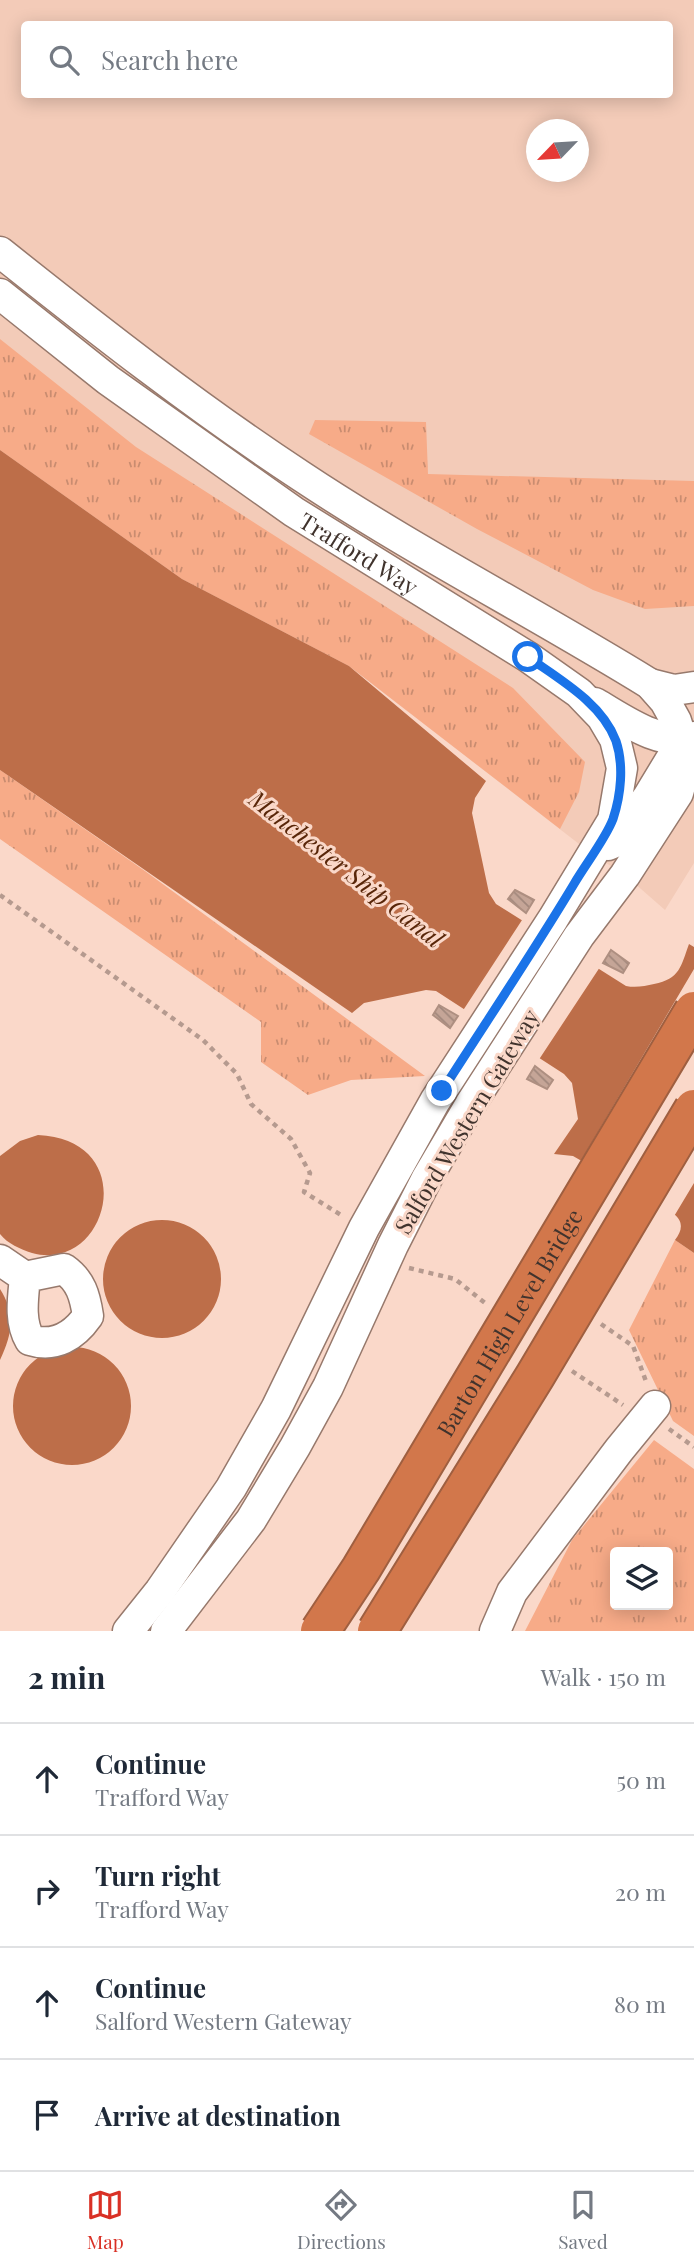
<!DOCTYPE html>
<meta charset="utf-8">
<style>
body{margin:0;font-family:"Playfair Display",serif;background:#f2f2f3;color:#1f2937}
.controls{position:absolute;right:21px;bottom:21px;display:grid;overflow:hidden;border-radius:7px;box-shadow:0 4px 18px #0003}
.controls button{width:63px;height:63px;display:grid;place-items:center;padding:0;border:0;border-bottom:2px solid #e0e1e3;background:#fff;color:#1f2937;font:35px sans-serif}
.compass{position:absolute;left:526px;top:119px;width:63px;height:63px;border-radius:50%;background:#fff;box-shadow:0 4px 18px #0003;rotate:245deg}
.stop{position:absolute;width:21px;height:21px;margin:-16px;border:5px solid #1a73e8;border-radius:50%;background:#fff}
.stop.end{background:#1a73e8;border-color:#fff;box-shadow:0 2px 7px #0008}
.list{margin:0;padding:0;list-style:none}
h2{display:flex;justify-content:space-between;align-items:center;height:91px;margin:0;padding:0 28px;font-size:30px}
h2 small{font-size:23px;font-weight:400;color:#747a83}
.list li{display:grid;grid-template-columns:46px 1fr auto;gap:21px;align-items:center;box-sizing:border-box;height:112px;padding:0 28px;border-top:2px solid #e0e1e3}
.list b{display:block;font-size:26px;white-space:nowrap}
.list p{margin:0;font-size:23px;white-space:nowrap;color:#747a83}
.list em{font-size:23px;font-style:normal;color:#747a83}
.icon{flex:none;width:38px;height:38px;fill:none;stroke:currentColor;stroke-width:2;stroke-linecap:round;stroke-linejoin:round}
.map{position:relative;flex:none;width:694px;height:1631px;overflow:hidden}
.search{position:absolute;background:#fff;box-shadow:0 4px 18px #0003;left:21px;right:21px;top:21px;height:77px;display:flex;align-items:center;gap:18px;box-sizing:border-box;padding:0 24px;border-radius:7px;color:#747a83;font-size:26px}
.sheet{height:539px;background:#fff}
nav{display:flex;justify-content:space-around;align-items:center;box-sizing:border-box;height:98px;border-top:2px solid #e0e1e3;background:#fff;font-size:19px;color:#747a83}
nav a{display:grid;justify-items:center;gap:4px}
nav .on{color:#d93025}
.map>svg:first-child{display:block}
.built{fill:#f3cbb8;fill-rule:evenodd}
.grass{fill:url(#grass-tufts);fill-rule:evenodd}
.water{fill:#bd6e49}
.pier{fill:#fad8c9}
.building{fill:url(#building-back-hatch);stroke:#ae8f81;stroke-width:2}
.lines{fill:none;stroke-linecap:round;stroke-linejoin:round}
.minor-casing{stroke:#97796c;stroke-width:33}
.path{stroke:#b59a8f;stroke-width:4.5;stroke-dasharray:5 5;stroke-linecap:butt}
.minor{stroke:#fff;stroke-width:30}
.highway-bridge-casing{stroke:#9f5f40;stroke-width:42;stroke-linecap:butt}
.highway-bridge{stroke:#d2774b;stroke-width:38}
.route{stroke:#1a73e8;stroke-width:9}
.labels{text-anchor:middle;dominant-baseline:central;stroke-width:6;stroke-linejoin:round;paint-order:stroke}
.street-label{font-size:23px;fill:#40332d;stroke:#fad8c9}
.water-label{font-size:24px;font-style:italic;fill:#592609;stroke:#fad8c9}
</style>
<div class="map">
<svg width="694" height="1631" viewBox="0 0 694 1631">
<defs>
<pattern id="grass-tufts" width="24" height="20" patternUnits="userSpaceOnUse" patternTransform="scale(1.75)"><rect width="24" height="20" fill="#f7ab88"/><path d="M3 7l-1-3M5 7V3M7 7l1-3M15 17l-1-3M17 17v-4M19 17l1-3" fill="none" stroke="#c98c70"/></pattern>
<pattern id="building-back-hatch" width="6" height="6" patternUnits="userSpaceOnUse" patternTransform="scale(1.75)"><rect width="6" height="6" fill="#c5a597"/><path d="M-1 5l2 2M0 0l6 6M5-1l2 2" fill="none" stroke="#a1877c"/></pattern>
</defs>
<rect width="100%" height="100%" fill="#fad8c9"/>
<path class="built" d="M 0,0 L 694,0 L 694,863 L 665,910 L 625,875 L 592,854 L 349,666 L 182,579 L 0,450 ZM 24,24 L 670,24 L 670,94 L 24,94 ZM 536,130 L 578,130 L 578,172 L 536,172 Z"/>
<path class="grass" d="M 0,339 L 136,447 L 513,688 L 585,762 L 579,792 L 560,829 L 349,666 L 182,579 L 0,450 Z
M 315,420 L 426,422 L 428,474 L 694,481 L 694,606 L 645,609 L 593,590 L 477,529 L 309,434 Z
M 0,770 L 145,871 L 425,1076 L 351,1080 L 308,1095 L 261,1062 L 261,1022 L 0,839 Z
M 675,1240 L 694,1253 L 694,1436 L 673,1421 L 629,1330 Z
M 654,1440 L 694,1469 L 694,1631 L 525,1631 L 572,1540 ZM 615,1552 L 668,1552 L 668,1605 L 615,1605 Z"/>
<path class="water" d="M 0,450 L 182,579 L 349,666 L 486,781 L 475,798 L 472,813 L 489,893 L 496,904 L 626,986 C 636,988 645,986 654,984 C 680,979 681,966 689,944 L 694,947 L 694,1253 L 675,1240 C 682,1231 684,1222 674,1214 L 573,1156 L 554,1154 L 578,1119 L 572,1083 L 564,1074 L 436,991 L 426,990 L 364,1003 L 352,1013 L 0,770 Z
M 38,1135 C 143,1140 108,1274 32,1253 C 20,1249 8,1244 0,1234 L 0,1156 L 20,1141 Z
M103 1279a59 59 0 1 1 118 0a59 59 0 1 1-118 0Z
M 0,1289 C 16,1314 12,1335 0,1360 Z
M13 1406a59 59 0 1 1 118 0a59 59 0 1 1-118 0Z"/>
<path class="pier" d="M 524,917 L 600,967 L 538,1061 L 462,1012 Z
M 694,969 L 694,1183 L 673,1218 L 579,1164 Z"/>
<path class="building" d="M 515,890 L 534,900 L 526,913 L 508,899 Z
M 611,950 L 629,963 L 623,973 L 603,963 Z
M 439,1005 L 458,1016 L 450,1028 L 433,1015 Z
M 535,1066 L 553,1080 L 547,1089 L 527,1079 Z"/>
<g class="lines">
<defs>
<g id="minor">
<path d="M 0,252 C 98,330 196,407 301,476 C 414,551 535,613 650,684 L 665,701 L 676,721 L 682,740 L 684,772 L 678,793 L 625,875 L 579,936 L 470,1105 L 427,1178 L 393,1245 L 328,1387 L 295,1447 L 251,1520 L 166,1631"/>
<path id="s1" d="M 0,294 L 108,380 L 294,512 L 528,657 L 579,693 L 602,717 L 615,739 L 622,768 L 613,820 L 553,919 L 435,1101 L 364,1228 L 276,1409 L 231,1488 L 160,1591 L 128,1631"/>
<path d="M 650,684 L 674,690 L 694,687"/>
<path d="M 595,703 C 623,719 660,747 694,737"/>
<path d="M 608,845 L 615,842 L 648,797 L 682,741"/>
<path d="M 0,1260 L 25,1277 L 64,1269 C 81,1281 85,1296 88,1316 C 74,1336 55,1348 30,1340 C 19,1321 23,1298 25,1277"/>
<path d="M 495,1631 L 512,1592 L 619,1450 L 655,1406"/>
</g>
</defs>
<use href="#minor" class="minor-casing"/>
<path class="path" d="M 0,895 L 203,1040 L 237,1074 L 251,1104 L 291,1139 L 310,1173 L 304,1192 L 341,1215
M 409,1268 L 455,1279 L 485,1303
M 601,1324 L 633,1346 L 647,1384
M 572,1371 L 623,1405
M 669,1429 L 694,1447"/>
<use href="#minor" class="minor"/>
<defs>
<g id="highway-bridge">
<path id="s2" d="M 320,1631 L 361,1569 L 694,1011"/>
<path d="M 377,1631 L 535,1376 L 694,1109"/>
</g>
</defs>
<use href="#highway-bridge" class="highway-bridge-casing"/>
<use href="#highway-bridge" class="highway-bridge"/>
</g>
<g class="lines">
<path class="route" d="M 442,1091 C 486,1022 532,954 574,884 C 585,865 606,838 613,819 C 621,795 624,765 616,741 C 602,703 559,679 528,657"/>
</g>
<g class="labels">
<g class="street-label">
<text stroke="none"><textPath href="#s1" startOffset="443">Trafford Way</textPath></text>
<text transform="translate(466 1121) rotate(-59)">Salford Western Gateway</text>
<text stroke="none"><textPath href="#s2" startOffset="362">Barton High Level Bridge</textPath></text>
</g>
<g class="water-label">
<text transform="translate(347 868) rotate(38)">Manchester Ship Canal</text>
</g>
</g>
</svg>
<div class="controls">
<button><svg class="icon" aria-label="layers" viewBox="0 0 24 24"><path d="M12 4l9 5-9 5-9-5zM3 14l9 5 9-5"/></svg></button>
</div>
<svg class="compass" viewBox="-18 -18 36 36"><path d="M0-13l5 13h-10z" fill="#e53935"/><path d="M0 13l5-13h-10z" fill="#747a83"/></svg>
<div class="stop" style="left:528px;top:657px"></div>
<div class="stop end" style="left:442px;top:1091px"></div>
<div class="search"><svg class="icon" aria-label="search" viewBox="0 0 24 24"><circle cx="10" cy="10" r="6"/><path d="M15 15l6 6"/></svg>Search here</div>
</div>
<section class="sheet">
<h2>2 min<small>Walk · 150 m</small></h2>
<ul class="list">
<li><svg class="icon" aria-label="ahead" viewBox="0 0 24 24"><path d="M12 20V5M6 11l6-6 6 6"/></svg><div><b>Continue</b><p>Trafford Way</p></div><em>50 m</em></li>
<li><svg class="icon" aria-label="right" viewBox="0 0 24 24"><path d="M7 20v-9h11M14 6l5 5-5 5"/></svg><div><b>Turn right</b><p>Trafford Way</p></div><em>20 m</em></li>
<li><svg class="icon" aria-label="ahead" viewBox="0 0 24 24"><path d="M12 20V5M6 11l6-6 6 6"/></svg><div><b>Continue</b><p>Salford Western Gateway</p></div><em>80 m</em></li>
<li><svg class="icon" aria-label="arrive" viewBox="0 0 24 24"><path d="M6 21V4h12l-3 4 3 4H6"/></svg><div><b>Arrive at destination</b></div></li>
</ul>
</section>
<nav>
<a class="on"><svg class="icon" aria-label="map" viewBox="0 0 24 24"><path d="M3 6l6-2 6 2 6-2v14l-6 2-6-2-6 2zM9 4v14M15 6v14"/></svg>Map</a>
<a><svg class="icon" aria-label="directions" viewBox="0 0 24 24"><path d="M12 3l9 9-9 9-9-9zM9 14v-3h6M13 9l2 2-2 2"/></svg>Directions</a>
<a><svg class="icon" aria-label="saved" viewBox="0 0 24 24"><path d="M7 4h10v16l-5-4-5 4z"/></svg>Saved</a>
</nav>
